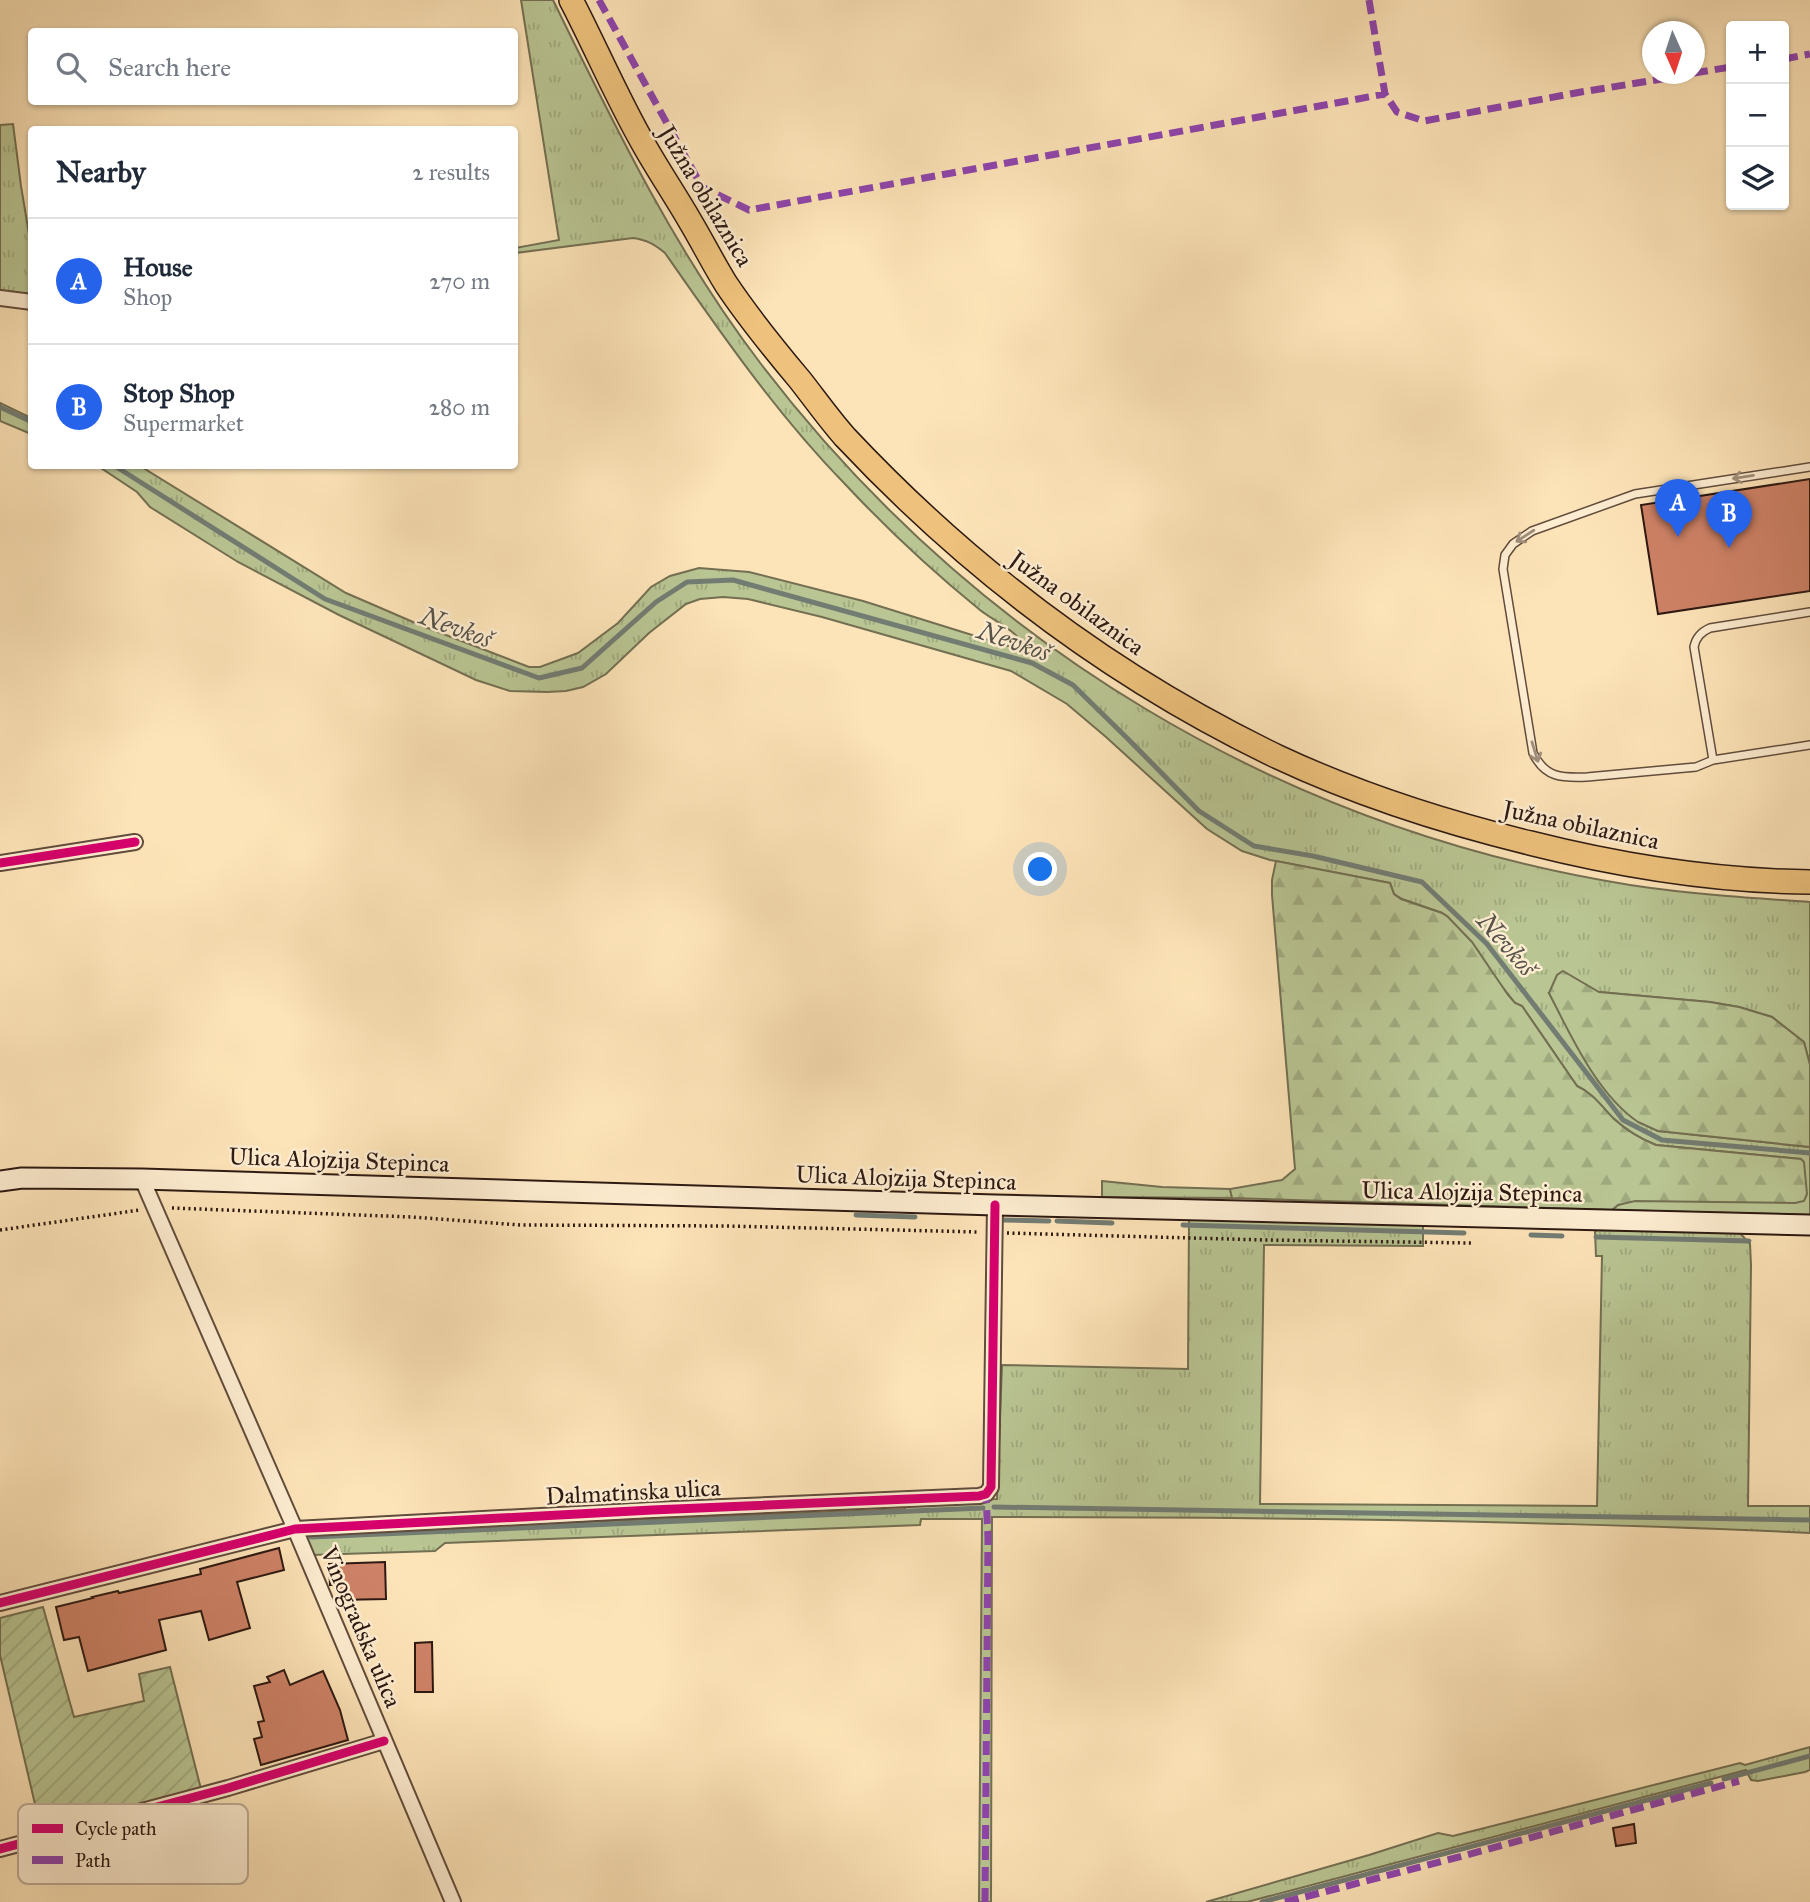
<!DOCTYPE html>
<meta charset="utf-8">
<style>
body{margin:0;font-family:"IM FELL Great Primer",serif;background:#f2f2f3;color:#1f2937}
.controls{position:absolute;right:21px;top:21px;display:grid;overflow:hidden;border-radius:7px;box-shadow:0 2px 5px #0004}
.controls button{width:63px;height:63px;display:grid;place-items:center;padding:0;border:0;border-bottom:2px solid #e0e1e3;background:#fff;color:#1f2937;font:35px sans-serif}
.compass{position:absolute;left:1642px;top:21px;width:63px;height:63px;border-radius:50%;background:#fff;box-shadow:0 2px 5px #0004;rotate:177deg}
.you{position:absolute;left:1041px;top:870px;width:24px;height:24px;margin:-18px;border:5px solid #fff;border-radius:50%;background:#1a73e8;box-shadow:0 0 0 10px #1a73e833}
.badge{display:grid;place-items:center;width:46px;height:46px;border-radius:50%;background:#2563eb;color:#fff;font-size:23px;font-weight:700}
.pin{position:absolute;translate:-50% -58px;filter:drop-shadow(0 2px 4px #0008)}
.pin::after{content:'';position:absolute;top:37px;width:24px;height:21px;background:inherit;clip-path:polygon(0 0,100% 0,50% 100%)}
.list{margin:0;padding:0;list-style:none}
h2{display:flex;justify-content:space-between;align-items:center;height:91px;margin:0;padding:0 28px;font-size:30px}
h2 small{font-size:23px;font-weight:400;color:#747a83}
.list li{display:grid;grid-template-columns:46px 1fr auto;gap:21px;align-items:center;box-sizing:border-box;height:126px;padding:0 28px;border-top:2px solid #e0e1e3}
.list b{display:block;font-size:26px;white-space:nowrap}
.list p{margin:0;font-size:23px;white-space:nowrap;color:#747a83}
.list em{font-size:23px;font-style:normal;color:#747a83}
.icon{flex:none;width:38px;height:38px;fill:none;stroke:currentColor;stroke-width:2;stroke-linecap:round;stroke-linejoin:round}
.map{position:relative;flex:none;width:1810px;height:1902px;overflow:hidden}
.search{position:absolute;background:#fff;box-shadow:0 2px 5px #0004;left:28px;top:28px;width:490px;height:77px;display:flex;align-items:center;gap:18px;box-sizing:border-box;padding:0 24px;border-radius:7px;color:#747a83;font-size:26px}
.panel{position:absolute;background:#fff;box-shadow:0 2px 5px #0004;left:28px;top:126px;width:490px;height:343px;border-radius:7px}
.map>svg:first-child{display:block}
.grass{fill:url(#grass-tufts);stroke:#736f52;stroke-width:2}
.forest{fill:url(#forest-firs);stroke:#736f52;stroke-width:2}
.garden{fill:url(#garden-furrows);stroke:#736f52;stroke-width:2}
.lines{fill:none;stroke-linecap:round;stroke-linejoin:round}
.stream{stroke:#727c73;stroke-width:5}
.building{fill:#ce8267;stroke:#2d1912;stroke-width:2}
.service-casing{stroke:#614c3c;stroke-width:10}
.minor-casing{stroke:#614c3c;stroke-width:18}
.secondary-casing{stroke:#2d1912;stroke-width:23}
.primary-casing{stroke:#2d1912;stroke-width:26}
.path{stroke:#2d1912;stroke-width:3.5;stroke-dasharray:2 3.5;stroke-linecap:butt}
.service{stroke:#feedd1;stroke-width:7}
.minor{stroke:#feedd1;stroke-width:14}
.secondary{stroke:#feedd1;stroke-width:19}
.primary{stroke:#eec27c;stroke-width:23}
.quiet{stroke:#8e44ad;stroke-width:7;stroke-dasharray:14 7;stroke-linecap:butt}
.cycleway-casing{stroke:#feedd1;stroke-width:13}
.cycleway{stroke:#d6006c;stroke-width:9}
.oneway{stroke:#a08e7b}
.labels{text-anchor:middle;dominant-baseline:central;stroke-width:5;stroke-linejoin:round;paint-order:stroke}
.street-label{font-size:24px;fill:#2d1912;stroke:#feedd1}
.water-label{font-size:26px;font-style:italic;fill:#55534a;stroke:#feedd1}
.key{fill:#feedd1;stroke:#bfad98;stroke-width:2}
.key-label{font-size:19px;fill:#2d1912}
</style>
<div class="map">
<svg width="1810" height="1902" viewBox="0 0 1810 1902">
<defs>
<pattern id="grass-tufts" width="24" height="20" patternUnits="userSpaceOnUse" patternTransform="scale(1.75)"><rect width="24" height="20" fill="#b9c593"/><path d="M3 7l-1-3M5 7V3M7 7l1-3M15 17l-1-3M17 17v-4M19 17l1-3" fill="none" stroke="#9fa97e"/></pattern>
<pattern id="forest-firs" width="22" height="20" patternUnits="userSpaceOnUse" patternTransform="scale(1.75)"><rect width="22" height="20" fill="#b9c593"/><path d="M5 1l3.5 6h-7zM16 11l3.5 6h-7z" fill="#9fa97e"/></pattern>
<pattern id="garden-furrows" width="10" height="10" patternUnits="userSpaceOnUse" patternTransform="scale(1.75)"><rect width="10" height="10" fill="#b9c593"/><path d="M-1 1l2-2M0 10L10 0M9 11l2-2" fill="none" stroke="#9fa97e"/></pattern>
</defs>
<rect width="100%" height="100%" fill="#fde4b8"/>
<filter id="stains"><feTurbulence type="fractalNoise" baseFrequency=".00286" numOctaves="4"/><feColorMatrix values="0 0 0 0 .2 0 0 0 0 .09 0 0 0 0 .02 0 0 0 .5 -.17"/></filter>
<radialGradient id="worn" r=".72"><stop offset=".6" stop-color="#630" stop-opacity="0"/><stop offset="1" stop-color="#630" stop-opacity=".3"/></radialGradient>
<path class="grass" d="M 521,0 L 553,0 C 614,125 676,253 761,364 C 975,644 1281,829 1630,885 C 1689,894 1750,898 1810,902 L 1810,1065 L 1804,1042 L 1772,1017 L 1739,1007 L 1710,1002 L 1599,992 L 1549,993 L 1598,1081 L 1639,1122 L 1658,1131 L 1810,1147 L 1810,1215 L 1612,1210 L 1618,1205 L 1626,1202 L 1801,1159 L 1656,1145 C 1640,1139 1625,1129 1612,1117 C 1601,1106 1592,1093 1577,1086 L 1522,1006 L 1515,1003 L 1448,917 L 1442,913 L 1402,899 L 1394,894 L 1390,883 L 1270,860 L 1242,851 L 1207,829 L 1106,737 L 1067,704 L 1011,671 L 822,617 L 748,599 L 723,597 L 700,599 L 686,604 L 649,633 L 606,674 L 583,687 L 566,691 L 547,692 L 510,691 L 476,680 L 339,615 L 238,562 L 150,507 L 137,492 L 98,466 L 140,466 L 346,593 L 420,625 L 529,667 L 540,667 L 578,653 L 618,623 L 651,587 L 670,576 L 699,568 L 749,572 L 863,601 L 1001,644 L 1020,649 L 1024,646 C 1016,630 994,621 980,610 C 932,571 886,528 844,483 C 776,413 720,332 665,253 C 654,244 647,240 633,238 L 515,253 L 515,248 L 559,240 Z
M 13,124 L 21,186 L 31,246 L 31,299 L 0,295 L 0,125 Z
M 0,403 L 31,418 L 31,434 L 0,421 Z
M 1102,1181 L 1162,1187 L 1230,1189 L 1232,1198 L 1102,1197 Z
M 1189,1219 L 1423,1223 L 1423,1246 L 1264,1245 L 1260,1504 L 1597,1506 L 1602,1256 L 1596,1256 L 1595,1232 L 1597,1230 L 1738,1231 L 1750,1244 L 1751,1265 L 1748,1506 L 1810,1506 L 1810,1533 C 1538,1520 1265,1517 992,1517 L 991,1902 L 979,1902 L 982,1519 L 921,1519 L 920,1525 L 445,1543 L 435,1551 L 312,1555 L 306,1533 L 905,1509 L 905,1502 L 997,1499 L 1002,1365 L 1188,1369 Z
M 1810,1747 L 1810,1770 L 1805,1772 L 1758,1781 L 1751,1780 L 1746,1770 L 1247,1902 L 1206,1902 L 1369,1855 L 1438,1833 L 1453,1836 L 1740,1763 L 1745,1765 Z"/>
<path class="forest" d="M 1276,861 L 1390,883 L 1394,894 L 1401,899 L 1442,913 L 1448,917 L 1472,942 L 1508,995 L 1515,1003 L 1522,1006 L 1577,1086 C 1593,1093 1602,1107 1614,1119 C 1626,1130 1641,1139 1656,1145 L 1801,1159 L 1804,1162 L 1807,1194 L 1804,1201 L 1795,1203 L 1635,1201 L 1618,1205 L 1612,1210 L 1232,1198 L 1230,1189 L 1282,1180 L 1295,1169 L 1272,895 L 1272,880 Z
M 1563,971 L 1599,992 L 1710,1002 L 1739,1007 L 1772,1017 L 1804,1042 L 1810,1065 L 1810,1147 L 1658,1131 C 1652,1128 1644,1125 1638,1122 C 1597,1094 1571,1036 1549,993 L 1557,975 Z"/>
<path class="garden" d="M 43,1607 L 74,1717 L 144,1701 L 139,1674 L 170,1667 L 201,1789 L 42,1834 L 0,1655 L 0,1618 Z"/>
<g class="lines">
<path class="stream" d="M 0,407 L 32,422
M 115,466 L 325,599 L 539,678 L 582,668 L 656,602 L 687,582 L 733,580 L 1032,663 L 1073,685 L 1129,740 L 1199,811 L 1254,846 L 1313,856 L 1422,882 L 1487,944 L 1623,1120 L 1662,1140 L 1810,1153
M 856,1215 L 915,1217
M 1003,1220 L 1049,1221
M 1057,1221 L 1112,1223
M 1183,1225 L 1464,1233
M 1531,1235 L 1562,1236
M 1596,1237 L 1749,1241
M 994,1507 L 1810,1520
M 311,1537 L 983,1508
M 1724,1779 L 1810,1756
M 1262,1902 L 1711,1783"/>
</g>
<path class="building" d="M 1810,479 L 1810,591 L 1658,614 L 1641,505 Z
M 279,1548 L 284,1570 L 237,1582 L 250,1628 L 209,1640 L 201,1611 L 159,1620 L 166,1650 L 88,1671 L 79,1637 L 64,1640 L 56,1607 L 93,1598 L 92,1597 L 118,1591 L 119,1593 L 201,1574 L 200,1569 Z
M 385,1562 L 386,1599 L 338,1600 L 338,1585 L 330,1585 L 329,1564 Z
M 432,1642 L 433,1692 L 415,1692 L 415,1643 Z
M 284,1670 L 290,1685 L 323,1671 L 340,1710 L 348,1740 L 261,1765 L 254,1739 L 262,1737 L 258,1722 L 264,1721 L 254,1686 L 270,1682 L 267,1677 Z
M 1634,1824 L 1636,1843 L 1616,1846 L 1613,1828 Z"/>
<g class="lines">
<defs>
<path id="service" d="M 1810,612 L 1710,628 C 1701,632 1696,637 1694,647 L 1713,760 L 1810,745
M 1713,760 L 1696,767 L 1587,777 C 1562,778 1545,778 1533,753 L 1503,569 L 1505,555 L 1513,544 L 1532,531 L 1635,494 L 1810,467"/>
<path id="minor" d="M 0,298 L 32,302
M 0,863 L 135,842
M 142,1179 L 295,1529 L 453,1902
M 0,1603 L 295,1529 L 652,1510 L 979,1496 L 986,1494 L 991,1487 L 995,1205
M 0,1849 L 228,1788 L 384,1741"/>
<path id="secondary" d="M 0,1181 L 22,1178 L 142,1179 L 995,1205 L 1810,1225"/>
<path id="primary" d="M 571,0 C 596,48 617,98 644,145 C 658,170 675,195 690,221 C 702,241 713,263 726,284 C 748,317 774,349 800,380 C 815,399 829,419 845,437 C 969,569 1115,679 1278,757 C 1359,795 1444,822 1530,843 C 1621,866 1716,881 1810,882"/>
</defs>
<use href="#service" class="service-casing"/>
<use href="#minor" class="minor-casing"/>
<use href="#secondary" class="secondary-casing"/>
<use href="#primary" class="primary-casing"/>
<path class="path" d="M 172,1208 L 412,1217 L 520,1225 L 726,1226 L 979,1232
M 0,1230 L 140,1210
M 1007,1233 L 1265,1240 L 1471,1243"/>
<use href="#service" class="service"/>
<use href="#minor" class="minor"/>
<use href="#secondary" class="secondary"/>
<use href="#primary" class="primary"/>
<path class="quiet" d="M 599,0 L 702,187 L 749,210 L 1385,94
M 1369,0 L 1385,94 L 1397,112 L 1424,121 L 1581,92 L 1693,74
M 1784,59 L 1810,54
M 1694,73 L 1731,67
M 985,1902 L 988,1538 L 986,1494
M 1285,1902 L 1463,1856 L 1739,1781"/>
<defs>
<path id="cycleway" d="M 0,863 L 135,842
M 0,1603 L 295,1529 L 652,1510 L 979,1496 L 986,1494 L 991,1487 L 995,1205
M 0,1849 L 228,1788 L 384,1741"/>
</defs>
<use href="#cycleway" class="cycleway-casing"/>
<use href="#cycleway" class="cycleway"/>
</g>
<defs><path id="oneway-shaft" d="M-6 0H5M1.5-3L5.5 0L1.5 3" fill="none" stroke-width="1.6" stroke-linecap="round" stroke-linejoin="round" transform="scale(1.75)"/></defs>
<g class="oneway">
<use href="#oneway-shaft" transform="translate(1743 477) rotate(171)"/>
<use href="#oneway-shaft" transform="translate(1525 536) rotate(147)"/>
<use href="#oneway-shaft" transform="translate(1535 752) rotate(73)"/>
</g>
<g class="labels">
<g class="street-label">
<text transform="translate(706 196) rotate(59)">Južna obilaznica</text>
<text transform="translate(1077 603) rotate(36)">Južna obilaznica</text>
<text transform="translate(1581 825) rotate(12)">Južna obilaznica</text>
<text transform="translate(339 1160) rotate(2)">Ulica Alojzija Stepinca</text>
<text transform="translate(906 1178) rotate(2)">Ulica Alojzija Stepinca</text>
<text transform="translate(1472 1192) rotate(1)">Ulica Alojzija Stepinca</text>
<text transform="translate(633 1492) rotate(-3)">Dalmatinska ulica</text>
<text transform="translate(361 1627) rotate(67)">Vinogradska ulica</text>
</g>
<g class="water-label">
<text transform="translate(456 627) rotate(20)">Nevkoš</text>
<text transform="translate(1014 641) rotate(19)">Nevkoš</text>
<text transform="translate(1507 944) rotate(49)">Nevkoš</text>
</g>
</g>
<rect x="18" y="1804" width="230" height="80" rx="10" class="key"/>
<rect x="32" y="1824" width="31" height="9" fill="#d6006c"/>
<rect x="32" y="1856" width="31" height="8" fill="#8e44ad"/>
<g class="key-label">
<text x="75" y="1835">Cycle path</text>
<text x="75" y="1867">Path</text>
</g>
<rect width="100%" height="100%" filter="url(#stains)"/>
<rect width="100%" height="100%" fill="url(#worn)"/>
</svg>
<div class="controls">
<button>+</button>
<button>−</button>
<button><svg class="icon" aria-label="layers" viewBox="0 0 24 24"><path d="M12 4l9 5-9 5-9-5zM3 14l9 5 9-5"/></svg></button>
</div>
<svg class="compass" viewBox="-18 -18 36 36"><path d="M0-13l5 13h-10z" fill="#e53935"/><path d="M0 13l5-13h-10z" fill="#747a83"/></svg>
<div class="you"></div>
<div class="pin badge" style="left:1678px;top:537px">A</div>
<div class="pin badge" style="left:1729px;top:548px">B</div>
<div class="search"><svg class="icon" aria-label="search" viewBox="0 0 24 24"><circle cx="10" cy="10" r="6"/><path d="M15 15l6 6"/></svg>Search here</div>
<section class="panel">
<h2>Nearby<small>2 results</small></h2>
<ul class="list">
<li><span class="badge">A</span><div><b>House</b><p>Shop</p></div><em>270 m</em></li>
<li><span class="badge">B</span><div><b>Stop Shop</b><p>Supermarket</p></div><em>280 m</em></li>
</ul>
</section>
</div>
